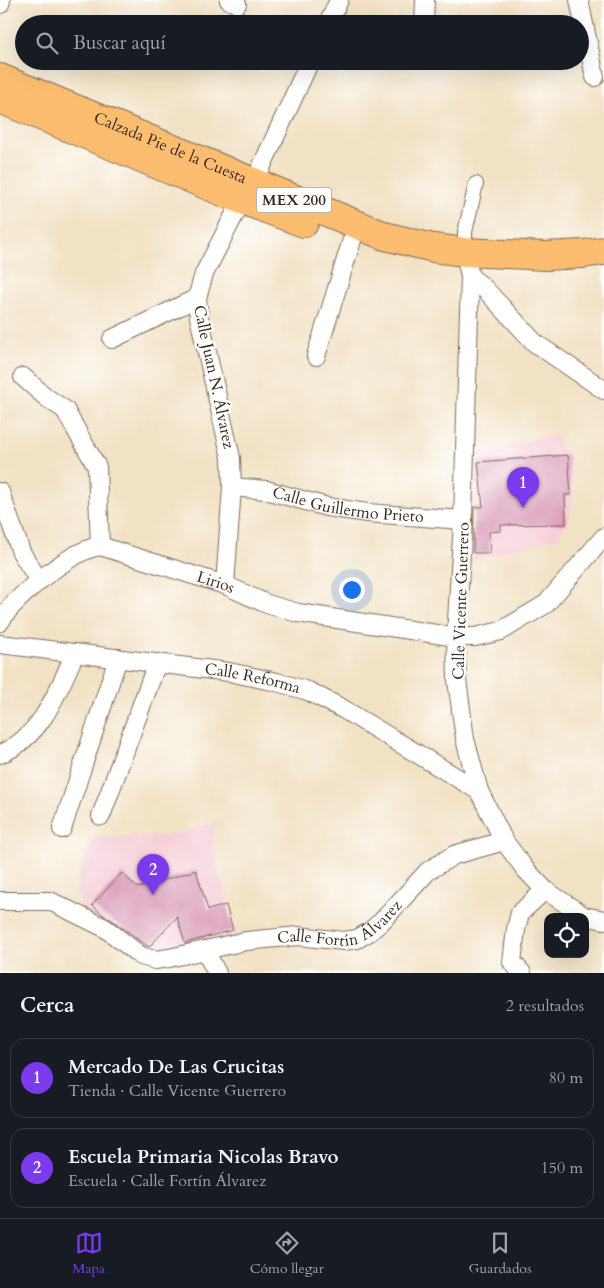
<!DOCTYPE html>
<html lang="es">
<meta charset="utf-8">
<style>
body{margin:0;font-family:Cardo,serif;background:#242831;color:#f1f3f6}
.controls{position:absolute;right:15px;bottom:15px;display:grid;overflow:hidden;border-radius:10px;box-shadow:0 5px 20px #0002}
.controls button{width:45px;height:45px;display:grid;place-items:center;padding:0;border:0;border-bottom:1px solid #363941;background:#171b24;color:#f1f3f6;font:25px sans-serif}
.you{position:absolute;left:351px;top:589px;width:18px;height:18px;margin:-12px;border:4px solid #fff;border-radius:50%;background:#1a73e8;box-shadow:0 0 0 8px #1a73e833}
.badge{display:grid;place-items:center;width:32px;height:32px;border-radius:50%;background:#7c3aed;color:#fff;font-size:16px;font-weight:700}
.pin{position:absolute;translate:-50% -41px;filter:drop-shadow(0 1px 2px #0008)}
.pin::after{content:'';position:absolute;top:26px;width:18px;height:15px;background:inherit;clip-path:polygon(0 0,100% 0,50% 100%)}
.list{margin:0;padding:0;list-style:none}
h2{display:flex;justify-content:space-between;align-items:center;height:65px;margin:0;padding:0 20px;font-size:21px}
h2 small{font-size:16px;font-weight:400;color:#9ea1a6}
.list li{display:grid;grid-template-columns:32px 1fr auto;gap:15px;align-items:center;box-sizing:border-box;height:80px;margin:0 10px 10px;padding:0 10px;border:1px solid #363941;border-radius:15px}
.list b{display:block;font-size:19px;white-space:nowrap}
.list p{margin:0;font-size:16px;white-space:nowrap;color:#9ea1a6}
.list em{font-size:16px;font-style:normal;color:#9ea1a6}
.icon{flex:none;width:28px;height:28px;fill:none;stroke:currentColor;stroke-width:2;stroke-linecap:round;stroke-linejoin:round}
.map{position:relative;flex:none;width:604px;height:973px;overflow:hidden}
.search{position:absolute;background:#171b24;box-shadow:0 5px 20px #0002;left:15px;right:15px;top:15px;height:55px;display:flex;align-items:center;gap:12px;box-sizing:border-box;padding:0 18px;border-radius:28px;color:#9ea1a6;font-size:19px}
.sheet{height:245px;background:#171b24}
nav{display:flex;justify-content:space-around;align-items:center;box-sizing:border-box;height:70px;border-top:1px solid #363941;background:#171b24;font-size:14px;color:#9ea1a6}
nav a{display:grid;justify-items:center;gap:2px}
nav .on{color:#7c3aed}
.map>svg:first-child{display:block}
.built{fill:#f6cfd8}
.building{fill:#db9dba}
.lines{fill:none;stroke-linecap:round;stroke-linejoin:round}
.pedestrian-casing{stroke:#7b6a58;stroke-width:16}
.minor-casing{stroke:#7b6a58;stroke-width:20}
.primary-casing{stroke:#7b6a58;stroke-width:30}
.pedestrian{stroke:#fff;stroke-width:14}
.minor{stroke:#fff;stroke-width:18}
.primary{stroke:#fcbd6f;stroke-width:28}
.labels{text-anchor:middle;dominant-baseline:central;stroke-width:5;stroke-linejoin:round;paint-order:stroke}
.shield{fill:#fff;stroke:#766a62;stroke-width:1}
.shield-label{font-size:15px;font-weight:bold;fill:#3b2a1e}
.street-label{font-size:16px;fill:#3b2a1e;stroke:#fff}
</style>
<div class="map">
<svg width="604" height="973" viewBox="0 0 604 973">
<rect width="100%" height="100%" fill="#fff"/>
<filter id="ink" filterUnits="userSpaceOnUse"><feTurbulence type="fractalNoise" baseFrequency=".02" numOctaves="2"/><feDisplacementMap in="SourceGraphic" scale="10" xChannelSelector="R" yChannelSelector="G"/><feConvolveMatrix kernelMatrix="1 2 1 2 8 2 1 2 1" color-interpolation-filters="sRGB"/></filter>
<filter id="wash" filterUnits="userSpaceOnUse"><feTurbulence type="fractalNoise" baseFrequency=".0096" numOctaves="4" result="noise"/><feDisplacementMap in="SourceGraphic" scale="20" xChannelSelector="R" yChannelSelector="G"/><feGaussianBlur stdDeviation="1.12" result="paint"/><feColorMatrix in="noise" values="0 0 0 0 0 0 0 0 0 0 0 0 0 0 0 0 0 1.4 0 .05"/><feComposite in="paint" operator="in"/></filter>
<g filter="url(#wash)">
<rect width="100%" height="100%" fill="#f2e2c5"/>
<path class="built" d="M 555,434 L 560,448 L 569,453 L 573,496 L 569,520 L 557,538 L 473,560 L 475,455 Z
M 217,821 L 212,845 L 239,939 L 154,958 L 81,911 L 76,880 L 94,837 L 170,836 Z"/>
<g id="blocks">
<path class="building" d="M 568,455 L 571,495 L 565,495 L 566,524 L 501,525 L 501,531 L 489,532 L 490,553 L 473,553 L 474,507 L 483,507 L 478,462 Z
M 196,870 L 208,910 L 226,905 L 233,930 L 185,943 L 177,917 L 149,947 L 112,920 L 103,915 L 92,905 L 122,873 L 138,888 Z"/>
</g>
</g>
<g filter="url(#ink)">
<use href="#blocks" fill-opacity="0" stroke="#7b6a58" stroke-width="1"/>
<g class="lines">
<defs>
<path id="pedestrian" d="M 465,252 L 465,232 L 476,184"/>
<g id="minor">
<path d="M 229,0 L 237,4"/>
<path d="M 579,0 L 595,77"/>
<path d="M 0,4 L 1,0"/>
<path d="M 328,24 L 339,0"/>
<path d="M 424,24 L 425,0"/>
<path d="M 465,252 L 470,277 L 463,520 L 456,637 L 457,680 L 465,739 L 479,791 L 504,841 L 525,869 L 545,890 L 584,916 L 604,920"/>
<path d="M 470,277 L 482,286 L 535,343 L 604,390"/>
<path d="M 112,339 L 197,298"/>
<path d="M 316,356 L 352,240"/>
<path d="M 23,377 L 47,398 L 65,410 L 97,467 L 100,546"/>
<path id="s1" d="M 232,487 L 266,490 L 327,507 L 367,513 L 463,520"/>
<path d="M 0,492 L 21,552 L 39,581"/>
<path d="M 225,585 L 232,487 L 231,458 L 199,317 L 197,298 L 204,274 L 242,200 L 254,183 L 310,61"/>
<path id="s2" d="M 0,622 C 14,597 72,550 100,546 L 225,585 L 267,604 L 298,613 L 456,637 L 475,637 L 501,631 L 546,604 L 604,537"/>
<path id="s3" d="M 0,644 L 229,672 L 277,682 L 308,691 L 343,709 L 479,791"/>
<path d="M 0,754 C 42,737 58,691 75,653"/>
<path d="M 101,816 L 157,663"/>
<path d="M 62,829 L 118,658"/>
<path id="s4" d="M 0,901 L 50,901 L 105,928 L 141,956 L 155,960 L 169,958 L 246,941 L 298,936 L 344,941 L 357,939 L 369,932 L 381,922 L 428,871 L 454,855 L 504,841"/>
<path d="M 205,951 L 217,973"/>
<path d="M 522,973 L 512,962 L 516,929 L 520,913 L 545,890"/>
</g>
<g id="primary">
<path id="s5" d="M 0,78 L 385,236 L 433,248 L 465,252 L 545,256 L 583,254 L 604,251"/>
<path d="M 0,99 L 242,200 L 304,223"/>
</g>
</defs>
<use href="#pedestrian" class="pedestrian-casing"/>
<use href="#minor" class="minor-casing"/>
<use href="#primary" class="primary-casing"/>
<use href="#pedestrian" class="pedestrian"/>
<use href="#minor" class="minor"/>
<use href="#primary" class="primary"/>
</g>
</g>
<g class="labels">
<rect class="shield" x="256.5" y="187.5" width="75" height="25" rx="4"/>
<g class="shield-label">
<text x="294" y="200">MEX 200</text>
</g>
<g class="street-label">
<text stroke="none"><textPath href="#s5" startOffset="184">Calzada Pie de la Cuesta</textPath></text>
<text transform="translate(214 377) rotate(78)">Calle Juan N. Álvarez</text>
<text stroke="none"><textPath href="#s1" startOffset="118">Calle Guillermo Prieto</textPath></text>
<text stroke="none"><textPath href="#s2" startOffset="249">Lirios</textPath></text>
<text transform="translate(461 601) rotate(-88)">Calle Vicente Guerrero</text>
<text stroke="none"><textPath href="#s3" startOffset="255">Calle Reforma</textPath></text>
<text stroke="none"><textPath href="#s4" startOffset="364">Calle Fortín Álvarez</textPath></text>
</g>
</g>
</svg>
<div class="controls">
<button><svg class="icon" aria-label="locate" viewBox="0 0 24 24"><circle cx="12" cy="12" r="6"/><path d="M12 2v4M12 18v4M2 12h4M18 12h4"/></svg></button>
</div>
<div class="you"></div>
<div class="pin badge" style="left:523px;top:508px">1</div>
<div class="pin badge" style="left:153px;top:895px">2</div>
<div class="search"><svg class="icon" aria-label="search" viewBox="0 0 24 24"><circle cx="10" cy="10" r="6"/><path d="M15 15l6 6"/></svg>Buscar aquí</div>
</div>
<section class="sheet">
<h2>Cerca<small>2 resultados</small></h2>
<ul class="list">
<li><span class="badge">1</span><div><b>Mercado De Las Crucitas</b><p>Tienda · Calle Vicente Guerrero</p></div><em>80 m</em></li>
<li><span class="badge">2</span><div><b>Escuela Primaria Nicolas Bravo</b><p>Escuela · Calle Fortín Álvarez</p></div><em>150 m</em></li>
</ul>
</section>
<nav>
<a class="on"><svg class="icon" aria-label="map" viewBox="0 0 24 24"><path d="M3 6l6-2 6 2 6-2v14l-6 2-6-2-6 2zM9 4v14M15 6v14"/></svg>Mapa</a>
<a><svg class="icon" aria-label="directions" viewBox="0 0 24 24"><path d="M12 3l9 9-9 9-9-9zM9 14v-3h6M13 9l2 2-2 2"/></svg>Cómo llegar</a>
<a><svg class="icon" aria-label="saved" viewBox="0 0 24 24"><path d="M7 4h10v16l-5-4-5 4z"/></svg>Guardados</a>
</nav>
